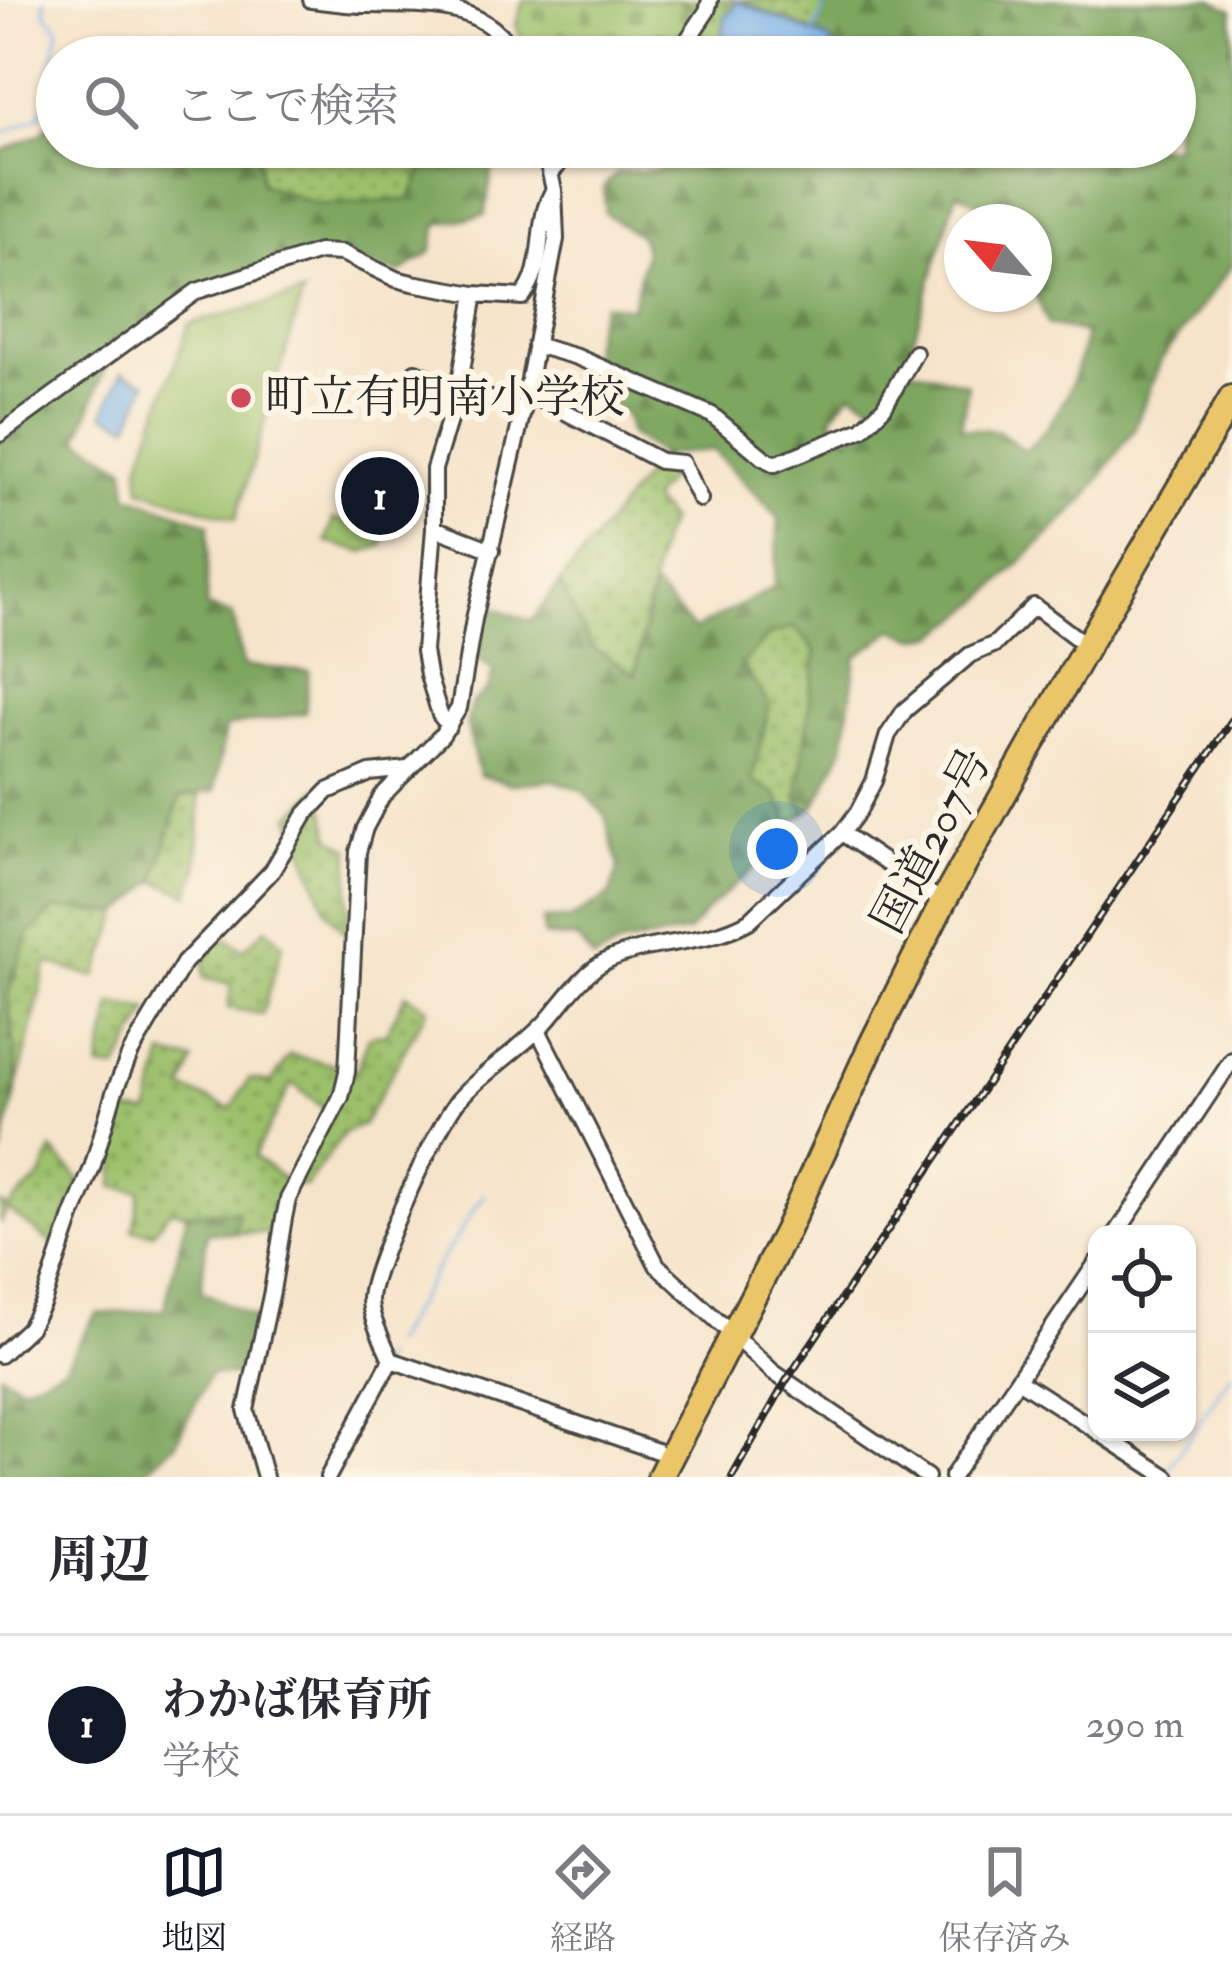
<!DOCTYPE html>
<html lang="ja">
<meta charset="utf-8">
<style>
body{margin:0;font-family:"IM FELL Double Pica","Noto Serif JP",serif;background:#f2f2f3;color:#2b2b33}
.controls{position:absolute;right:36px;bottom:36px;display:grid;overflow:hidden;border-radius:24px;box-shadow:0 3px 9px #0004}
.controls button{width:108px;height:108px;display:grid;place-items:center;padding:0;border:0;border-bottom:3px solid #e1e1e2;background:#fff;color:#2b2b33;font:60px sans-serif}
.compass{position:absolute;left:944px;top:204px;width:108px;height:108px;border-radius:50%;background:#fff;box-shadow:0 3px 9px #0004;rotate:298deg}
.you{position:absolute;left:777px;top:849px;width:42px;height:42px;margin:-30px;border:9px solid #fff;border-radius:50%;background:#1a73e8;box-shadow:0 0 0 18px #1a73e833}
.badge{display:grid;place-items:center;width:78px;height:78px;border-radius:50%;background:#111827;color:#fff;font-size:39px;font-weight:700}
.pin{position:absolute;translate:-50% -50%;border:6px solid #fff;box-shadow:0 3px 12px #0006}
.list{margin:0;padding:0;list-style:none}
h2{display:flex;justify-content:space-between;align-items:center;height:156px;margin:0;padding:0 48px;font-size:51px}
h2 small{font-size:39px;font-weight:400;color:#7c7c81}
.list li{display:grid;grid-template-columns:78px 1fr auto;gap:36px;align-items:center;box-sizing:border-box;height:180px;padding:0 48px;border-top:3px solid #e1e1e2}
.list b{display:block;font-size:45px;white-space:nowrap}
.list p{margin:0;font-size:39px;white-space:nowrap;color:#7c7c81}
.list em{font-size:39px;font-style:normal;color:#7c7c81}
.icon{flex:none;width:66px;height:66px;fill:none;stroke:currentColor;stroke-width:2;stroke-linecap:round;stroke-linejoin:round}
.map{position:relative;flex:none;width:1232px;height:1477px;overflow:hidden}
.search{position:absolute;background:#fff;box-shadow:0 3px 9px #0004;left:36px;right:36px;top:36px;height:132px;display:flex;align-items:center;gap:30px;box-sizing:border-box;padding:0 42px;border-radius:66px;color:#7c7c81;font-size:45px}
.sheet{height:336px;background:#fff}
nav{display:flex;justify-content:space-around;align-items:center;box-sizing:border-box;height:168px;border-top:3px solid #e1e1e2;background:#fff;font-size:33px;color:#7c7c81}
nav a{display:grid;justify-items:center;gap:6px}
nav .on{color:#111827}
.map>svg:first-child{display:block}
.grass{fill:url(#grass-dots);stroke:#64764a;stroke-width:3;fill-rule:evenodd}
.forest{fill:url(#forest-firs);stroke:#546844;stroke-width:3;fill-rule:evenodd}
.cemetery{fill:url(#cemetery-stones);stroke:#64764a;stroke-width:3}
.park{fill:#9cc06a;stroke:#64764a;stroke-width:3}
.water{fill:#79b1e9;stroke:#526e8a;stroke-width:3}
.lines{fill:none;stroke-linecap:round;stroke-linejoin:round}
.stream{stroke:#79b1e9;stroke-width:3}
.minor-casing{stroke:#494743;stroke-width:20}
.trunk-casing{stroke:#494743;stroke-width:30}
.minor{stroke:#fff;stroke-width:14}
.trunk{stroke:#ebc669;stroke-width:24}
.rail-casing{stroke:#2b2b2b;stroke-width:8}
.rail{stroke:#fcf5e5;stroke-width:3;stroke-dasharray:9;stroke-linecap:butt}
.poi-dot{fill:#d1495b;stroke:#fcf5e5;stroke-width:4.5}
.labels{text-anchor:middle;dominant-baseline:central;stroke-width:12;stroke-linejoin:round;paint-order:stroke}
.poi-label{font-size:45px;fill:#2b2b2b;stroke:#fcf5e5;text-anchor:start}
.street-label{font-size:45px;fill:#2b2b2b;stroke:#fcf5e5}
</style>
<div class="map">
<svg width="1232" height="1477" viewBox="0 0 1232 1477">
<defs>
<pattern id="grass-dots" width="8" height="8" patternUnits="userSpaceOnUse" patternTransform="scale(3)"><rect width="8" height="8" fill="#9cc06a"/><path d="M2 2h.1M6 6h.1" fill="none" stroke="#7f9c57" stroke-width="1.8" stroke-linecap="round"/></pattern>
<pattern id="forest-firs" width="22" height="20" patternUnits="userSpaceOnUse" patternTransform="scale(3)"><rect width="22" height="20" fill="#7da65e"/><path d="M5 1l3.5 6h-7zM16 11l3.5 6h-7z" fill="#67874e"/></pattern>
<pattern id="cemetery-stones" width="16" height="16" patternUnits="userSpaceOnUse" patternTransform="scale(3)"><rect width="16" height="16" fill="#9cc06a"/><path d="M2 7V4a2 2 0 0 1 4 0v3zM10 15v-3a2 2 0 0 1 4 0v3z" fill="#7f9c57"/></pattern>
</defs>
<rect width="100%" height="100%" fill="#fcf5e5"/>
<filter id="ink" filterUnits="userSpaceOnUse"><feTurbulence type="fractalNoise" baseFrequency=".00833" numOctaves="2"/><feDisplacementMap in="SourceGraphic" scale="24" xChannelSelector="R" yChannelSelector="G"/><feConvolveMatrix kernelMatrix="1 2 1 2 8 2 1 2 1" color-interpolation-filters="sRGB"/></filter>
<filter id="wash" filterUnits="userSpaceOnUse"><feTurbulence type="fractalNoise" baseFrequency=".004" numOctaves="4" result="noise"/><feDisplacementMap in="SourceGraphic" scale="48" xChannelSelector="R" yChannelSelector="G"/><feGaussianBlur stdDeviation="2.7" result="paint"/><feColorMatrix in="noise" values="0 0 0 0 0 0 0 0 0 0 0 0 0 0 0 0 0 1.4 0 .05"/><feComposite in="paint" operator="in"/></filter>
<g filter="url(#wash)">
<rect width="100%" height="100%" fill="#f6e4ca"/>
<path class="grass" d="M 675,0 L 735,0 L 720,38 L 719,57 L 666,57 L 698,10 Z
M 740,0 L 815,0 L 826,5 L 814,32 Z
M 256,147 L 475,147 L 493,164 L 423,170 L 409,200 L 319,205 L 262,184 Z
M 661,455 L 674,472 L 651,500 L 670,521 L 660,542 L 635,675 L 591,647 L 560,583 Z
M 794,626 L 816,652 L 798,797 L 805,813 L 790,823 L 776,794 L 752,781 L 769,706 L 741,664 L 769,635 Z
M 319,787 L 332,838 L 350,848 L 348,936 L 326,910 L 291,816 Z
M 200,794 L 198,869 L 189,894 L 155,881 L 180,797 Z
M 54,909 L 121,913 L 96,977 L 47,963 L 18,1084 L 8,994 L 27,937 Z
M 266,928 L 283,944 L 262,1014 L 228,1008 L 231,984 L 204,978 L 204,952 L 221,934 L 243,950 Z
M 406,994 L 428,1008 L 363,1125 L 345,1132 L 306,1186 L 291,1185 L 272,1233 L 235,1233 L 237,1211 L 187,1213 L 170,1210 L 153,1233 L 133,1230 L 140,1191 L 114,1187 L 119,1111 L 148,1114 L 164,1055 L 194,1061 L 183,1089 L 231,1109 L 249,1079 L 271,1083 L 290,1055 L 357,1070 L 369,1036 L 386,1034 ZM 292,1083 L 329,1113 L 290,1184 L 254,1156 Z
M 112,1004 L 149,1010 L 117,1070 L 99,1068 Z
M 52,1150 L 81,1181 L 54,1245 L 7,1209 L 0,1224 L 0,1203 L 7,1208 L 41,1177 Z"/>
<path class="forest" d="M 823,0 L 1212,0 L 1232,10 L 1232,266 L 1161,360 L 1134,429 L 1086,498 L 979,603 L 937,635 L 917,638 L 894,629 L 856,657 L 844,747 L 815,806 L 805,813 L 798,797 L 816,651 L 794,627 L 769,635 L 742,664 L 769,705 L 752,781 L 776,794 L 790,823 L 773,851 L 707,910 L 688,932 L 621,945 L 594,960 L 578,939 L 544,936 L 543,920 L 571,919 L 609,896 L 619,867 L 605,815 L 583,791 L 555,780 L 512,784 L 479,775 L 467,725 L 471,704 L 488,690 L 493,670 L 476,658 L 486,605 L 531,621 L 560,583 L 591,647 L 635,674 L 653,586 L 694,630 L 774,587 L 779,518 L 713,450 L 661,455 L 630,434 L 625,413 L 590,390 C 590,361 591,330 604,304 L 632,308 L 645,251 L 641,237 L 605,213 L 604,186 L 618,173 L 660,170 L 682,147 L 1175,147 L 1175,57 L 831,57 L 831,41 L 814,32 L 826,6 ZM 957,192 L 1014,222 L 1034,222 L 1034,290 L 1048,325 L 1086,333 C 1075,382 1062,417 1025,451 L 998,431 L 961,428 L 968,384 L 902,366 L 910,350 ZM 851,392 L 878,407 L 849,439 L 831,417 Z
M 57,115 L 57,147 L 256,147 L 262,184 L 319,205 L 409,200 L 423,170 L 493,164 L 485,215 L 438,224 L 431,252 L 400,273 L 340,257 L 318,259 L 200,297 L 107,362 L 79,439 L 125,467 L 128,495 L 209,524 L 206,607 L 233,615 L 243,666 L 309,671 L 305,713 L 225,727 L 215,791 L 180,797 L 155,881 L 121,913 L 54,909 L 27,937 L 8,994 L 18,1084 L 0,1162 L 0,152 L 42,133 Z
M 238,1211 L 235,1233 L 207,1232 L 201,1291 L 258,1320 L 242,1376 L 210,1374 L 175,1444 L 138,1477 L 0,1477 L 0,1373 L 23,1386 L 64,1367 L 96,1314 L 164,1310 L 187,1213 Z"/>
<path class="cemetery" d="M 523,0 L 675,0 L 698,10 L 666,57 L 525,57 L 516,24 Z"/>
<path class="park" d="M 303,294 L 236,519 L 141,489 L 139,466 L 189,324 Z
M 368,477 L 401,487 L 382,546 L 363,552 L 326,542 L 333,519 L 354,524 Z"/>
<path class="water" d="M 735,0 L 831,41 L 831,57 L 719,57 L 726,13 L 733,11 Z
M 122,372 L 147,383 L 129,425 L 104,414 Z"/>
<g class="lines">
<path class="stream" d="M 45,0 L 45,12 L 59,30 L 50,73 L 57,80
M 814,32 L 826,5 L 821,0
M 0,135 L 37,118 L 57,89
M 392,1344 L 440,1262 L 484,1195
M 1168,1469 L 1232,1373
M 319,1477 L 346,1420 L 383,1357"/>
</g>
</g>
<g filter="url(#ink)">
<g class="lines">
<defs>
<path id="minor" d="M 311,0 C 329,2 348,5 367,5 C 426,6 486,0 516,57
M 676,57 L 707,11 L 710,0
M 552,172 L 573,147
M 535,345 L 577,357 L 712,415 L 764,458 L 775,464 L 862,429 L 884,407 L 915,353
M 415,372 L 523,411
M 527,392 L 660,461 L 682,463 L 700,499
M 0,434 L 197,291 L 319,252 L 342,253 L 396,279 L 412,283 L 475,294 L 522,297 C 548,268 533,220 554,190
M 434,528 L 492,550
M 449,726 L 440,715 L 428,675 L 424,651 L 434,528 L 434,469 L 459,388 L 475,294
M 842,833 L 943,902
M 538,1030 L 657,1265 L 773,1372 L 927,1477
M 1116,1234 L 1232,1060
M 0,1355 L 29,1328 L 43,1302 L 72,1217 L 92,1168 L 114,1093 L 130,1054 L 184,963 L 272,871 L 305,815 L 328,791 L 370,773 L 407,769
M 1018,1380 L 1097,1431
M 1098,1432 L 1167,1477
M 657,1451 L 391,1360 C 384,1342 370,1319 370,1299 C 371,1268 438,1122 460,1098 C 485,1071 517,1051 543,1025 C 563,1004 581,973 608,960 C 653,939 705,946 749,921 L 842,833 L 858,812 L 874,781 L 888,735 L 905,710 L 970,655 L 995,644 L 1034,606 L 1087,646
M 265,1477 L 246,1410 L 272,1291 L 284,1218 L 288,1199 L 341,1097 L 347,1072 L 358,852 L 365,828 L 382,796 L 442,735 L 459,708 L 474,619 L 523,411 L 556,239 L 554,190 L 544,147
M 328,1477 L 391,1360
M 952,1477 L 1097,1262"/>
<path id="trunk" d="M 660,1477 L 786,1232 L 872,1044 L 943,902 L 1087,646 L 1232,398"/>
</defs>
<use href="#minor" class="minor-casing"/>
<use href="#trunk" class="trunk-casing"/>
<use href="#minor" class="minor"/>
<use href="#trunk" class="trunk"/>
<defs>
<path id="rail" d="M 732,1477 L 786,1381 L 1232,720"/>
</defs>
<use href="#rail" class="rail-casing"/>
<use href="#rail" class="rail"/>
</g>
</g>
<circle class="poi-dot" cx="241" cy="398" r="12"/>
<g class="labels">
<g class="poi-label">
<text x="265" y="398">町立有明南小学校</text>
</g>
<g class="street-label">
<text transform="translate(932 841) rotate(-62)">国道207号</text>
</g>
</g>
</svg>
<div class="controls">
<button><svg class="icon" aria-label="locate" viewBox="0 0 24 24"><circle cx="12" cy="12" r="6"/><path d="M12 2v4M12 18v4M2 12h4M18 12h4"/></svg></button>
<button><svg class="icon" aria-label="layers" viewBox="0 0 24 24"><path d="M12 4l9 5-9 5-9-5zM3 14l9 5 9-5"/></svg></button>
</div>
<svg class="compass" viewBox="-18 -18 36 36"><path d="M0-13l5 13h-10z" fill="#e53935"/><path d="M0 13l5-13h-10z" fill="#7c7c81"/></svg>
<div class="you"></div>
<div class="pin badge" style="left:380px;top:496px">1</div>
<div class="search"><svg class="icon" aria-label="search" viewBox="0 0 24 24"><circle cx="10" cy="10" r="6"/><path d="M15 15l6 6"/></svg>ここで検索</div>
</div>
<section class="sheet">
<h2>周辺<small></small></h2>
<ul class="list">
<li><span class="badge">1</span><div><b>わかば保育所</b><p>学校</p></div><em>290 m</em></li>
</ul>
</section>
<nav>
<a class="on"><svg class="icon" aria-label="map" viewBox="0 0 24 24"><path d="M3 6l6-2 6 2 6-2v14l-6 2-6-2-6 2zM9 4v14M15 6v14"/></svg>地図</a>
<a><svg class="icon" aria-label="directions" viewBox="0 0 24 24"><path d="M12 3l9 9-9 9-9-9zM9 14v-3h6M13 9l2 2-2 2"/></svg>経路</a>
<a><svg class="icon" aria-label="saved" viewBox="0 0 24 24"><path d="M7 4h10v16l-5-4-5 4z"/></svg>保存済み</a>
</nav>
